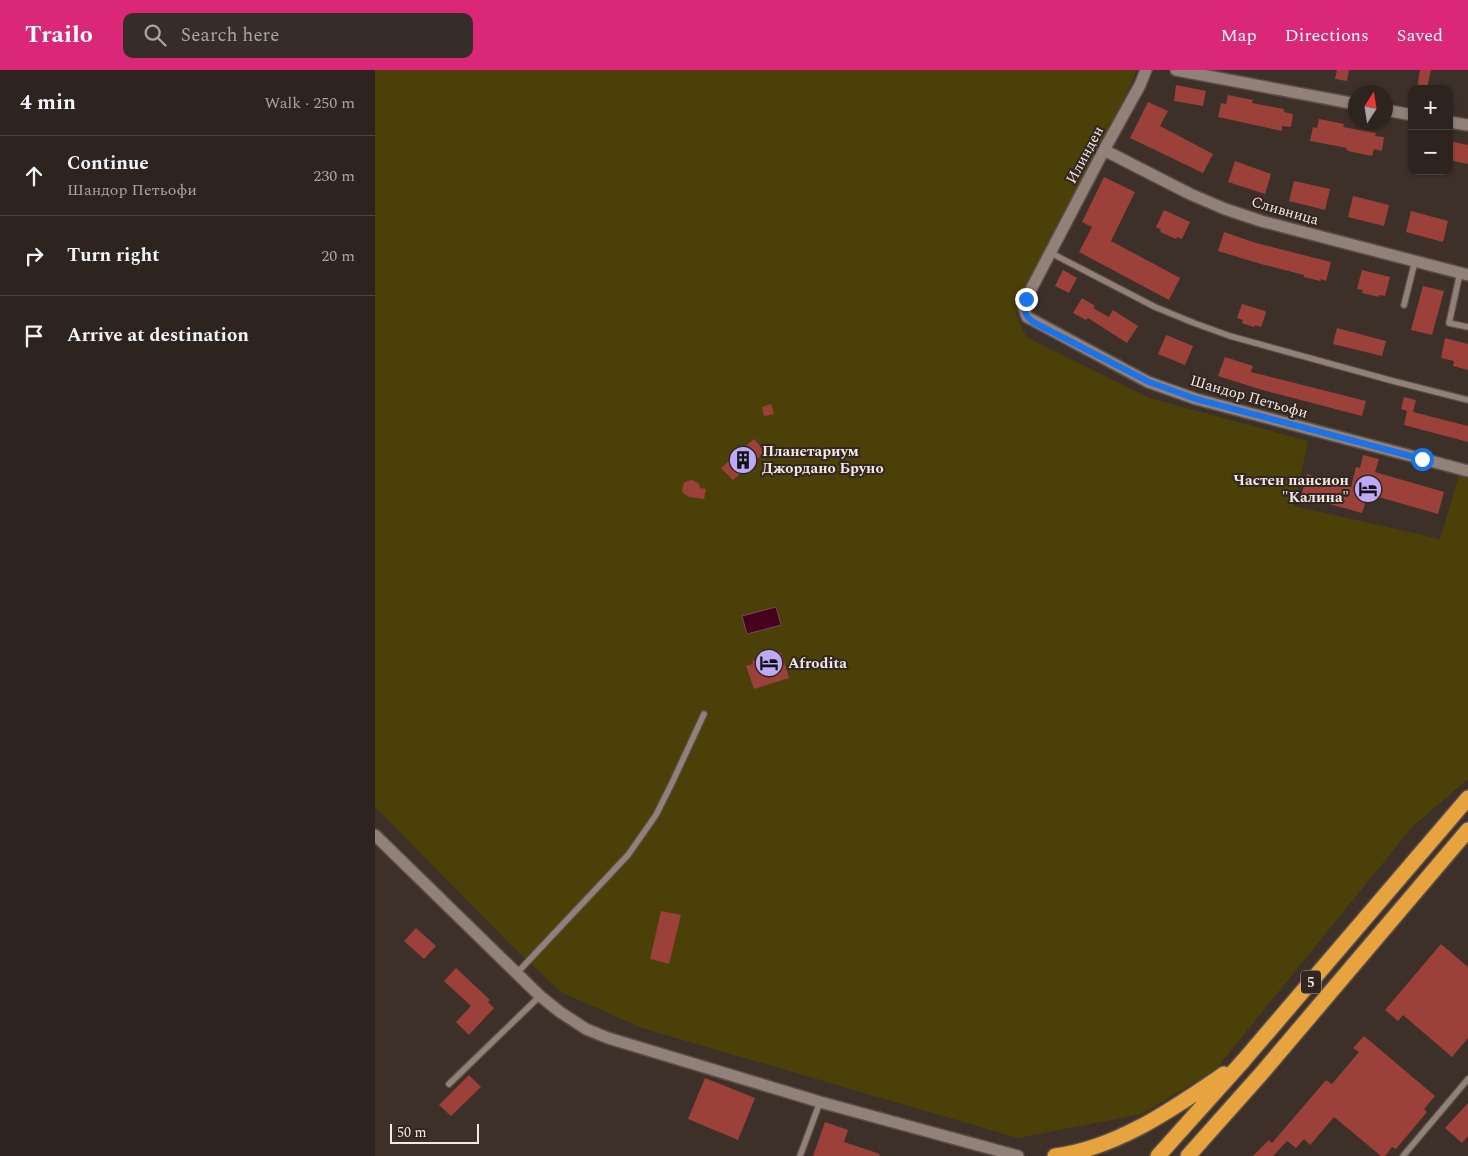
<!DOCTYPE html>
<meta charset="utf-8">
<style>
body{margin:0;font-family:Spectral,serif;background:#362c28;color:#f1f3f6}
.controls{position:absolute;right:15px;top:15px;display:grid;overflow:hidden;border-radius:10px;box-shadow:0 1px 4px #0004}
.controls button{width:45px;height:45px;display:grid;place-items:center;padding:0;border:0;border-bottom:1px solid #49413d;background:#2e241f;color:#f1f3f6;font:25px sans-serif}
.compass{position:absolute;left:973px;top:15px;width:45px;height:45px;border-radius:50%;background:#2e241f;box-shadow:0 1px 4px #0004;rotate:12deg}
.scale{position:absolute;left:15px;bottom:12px;width:89px;box-sizing:border-box;padding-left:5px;border:2px solid #f2e9e5;border-top:0;font-size:14px;line-height:18px;white-space:nowrap;color:#f2e9e5;-webkit-text-stroke:4px #33261f;paint-order:stroke}
.stop{position:absolute;width:15px;height:15px;margin:-11px;border:4px solid #1a73e8;border-radius:50%;background:#fff}
.stop.end{background:#1a73e8;border-color:#fff;box-shadow:0 1px 5px #0008}
.list{margin:0;padding:0;list-style:none}
h2{display:flex;justify-content:space-between;align-items:center;height:65px;margin:0;padding:0 20px;font-size:21px}
h2 small{font-size:16px;font-weight:400;color:#a7a4a4}
.list li{display:grid;grid-template-columns:32px 1fr auto;gap:15px;align-items:center;box-sizing:border-box;height:80px;padding:0 20px;border-top:1px solid #49413d}
.list b{display:block;font-size:19px;white-space:nowrap}
.list p{margin:0;font-size:16px;white-space:nowrap;color:#a7a4a4}
.list em{font-size:16px;font-style:normal;color:#a7a4a4}
.icon{flex:none;width:28px;height:28px;fill:none;stroke:currentColor;stroke-width:2;stroke-linecap:round;stroke-linejoin:round}
.map{position:relative;flex:none;width:1093px;height:1086px;overflow:hidden}
header{display:flex;align-items:center;gap:30px;box-sizing:border-box;height:70px;padding:0 25px;background:#db2777;color:#fff}
header strong{font-size:24px}
nav{display:flex;gap:28px;margin-inline-start:auto;font-size:18px}
.search{width:350px;height:45px;background:#362c28;display:flex;align-items:center;gap:12px;box-sizing:border-box;padding:0 18px;border-radius:10px;color:#a7a4a4;font-size:19px}
main{display:flex}
aside{flex:1;background:#2e241f}
.map>svg:first-child{display:block}
.green{fill:#4c4009}
.water{fill:#44021c;stroke:#784758}
.building{fill:#9b4139}
.lines{fill:none;stroke-linecap:round;stroke-linejoin:round}
.lane-casing{stroke:#5a4e48;stroke-width:8}
.street-casing{stroke:#5a4e48;stroke-width:14}
.highway-casing{stroke:#5a4e48;stroke-width:18}
.lane{stroke:#918179;stroke-width:5.5}
.street{stroke:#918179;stroke-width:11}
.highway{stroke:#e7a33e;stroke-width:15}
.route{stroke:#1a73e8;stroke-width:6}
.labels{text-anchor:middle;dominant-baseline:central;stroke-width:4;stroke-linejoin:round;paint-order:stroke}
.shield{fill:#33261f;stroke:#b9aeaa;stroke-width:1}
.shield-label{font-size:14px;font-weight:bold;fill:#f2e9e5}
.street-label{font-size:15px;fill:#f2e9e5;stroke:#33261f}
.poi-label{font-size:15px;font-weight:bold;fill:#f2e9e5;stroke:#33261f;text-anchor:start}
</style>
<header>
<strong>Trailo</strong>
<div class="search"><svg class="icon" aria-label="search" viewBox="0 0 24 24"><circle cx="10" cy="10" r="6"/><path d="M15 15l6 6"/></svg>Search here</div>
<nav><a>Map</a><a>Directions</a><a>Saved</a></nav>
</header>
<main>
<aside>
<h2>4 min<small>Walk · 250 m</small></h2>
<ul class="list">
<li><svg class="icon" aria-label="ahead" viewBox="0 0 24 24"><path d="M12 20V5M6 11l6-6 6 6"/></svg><div><b>Continue</b><p>Шандор Петьофи</p></div><em>230 m</em></li>
<li><svg class="icon" aria-label="right" viewBox="0 0 24 24"><path d="M7 20v-9h11M14 6l5 5-5 5"/></svg><div><b>Turn right</b></div><em>20 m</em></li>
<li><svg class="icon" aria-label="arrive" viewBox="0 0 24 24"><path d="M6 21V4h12l-3 4 3 4H6"/></svg><div><b>Arrive at destination</b></div></li>
</ul>
</aside>
<div class="map">
<svg width="1093" height="1086" viewBox="0 0 1093 1086">
<rect width="100%" height="100%" fill="#3d3029"/>
<path class="green" d="M 0,0 L 762,0 L 752,23 L 646,224 L 641,244 L 651,267 L 774,328 L 933,371 L 919,436 L 1065,469 L 1085,402 L 1093,405 L 1093,709 L 1037,757 L 841,999 L 767,1044 L 643,1068 L 267,958 L 186,922 L 133,872 L 0,737 Z"/>
<path class="water" d="M 401,537 L 406,555 L 372,564 L 367,546 Z"/>
<path class="building" d="M 962,0 L 974,0 L 972,11 L 960,9 Z
M 1045,0 L 1056,0 L 1052,19 L 1042,19 Z
M 801,15 L 831,21 L 828,36 L 799,31 Z
M 853,25 L 878,30 L 877,33 L 909,39 L 909,42 L 918,44 L 916,57 L 907,56 L 907,61 L 843,47 L 846,33 L 851,34 Z
M 773,32 L 793,41 L 785,56 L 838,84 L 828,103 L 755,68 Z
M 944,49 L 969,54 L 968,57 L 1001,63 L 1000,66 L 1009,67 L 1007,81 L 999,79 L 997,86 L 977,82 L 971,80 L 972,78 L 935,71 L 938,57 L 942,58 Z
M 1074,71 L 1093,75 L 1093,94 L 1074,90 Z
M 860,91 L 896,104 L 890,124 L 853,112 Z
M 729,107 L 760,122 L 736,171 L 805,208 L 794,230 L 704,182 L 717,157 L 707,152 Z
M 919,111 L 955,119 L 950,140 L 914,131 Z
M 978,126 L 1014,135 L 1009,156 L 973,147 Z
M 789,140 L 815,152 L 807,169 L 802,167 L 801,169 L 785,162 L 786,160 L 781,157 Z
M 1036,141 L 1073,151 L 1068,172 L 1031,162 Z
M 849,162 L 881,173 L 956,192 L 951,211 L 946,209 L 945,211 L 929,207 L 929,205 L 886,194 L 843,181 Z
M 688,200 L 702,208 L 694,223 L 680,216 Z
M 987,200 L 1015,207 L 1010,226 L 1004,225 L 1004,227 L 987,223 L 988,220 L 982,219 Z
M 1048,216 L 1069,221 L 1057,265 L 1036,260 Z
M 707,228 L 720,236 L 718,238 L 734,247 L 738,240 L 763,256 L 752,273 L 713,248 L 711,250 L 698,243 Z
M 867,234 L 890,241 L 891,243 L 886,257 L 880,255 L 879,257 L 867,253 L 868,250 L 862,248 Z
M 962,258 L 1011,271 L 1007,286 L 958,274 Z
M 791,265 L 818,276 L 810,295 L 783,284 Z
M 1070,268 L 1093,274 L 1093,300 L 1078,296 L 1079,291 L 1066,288 Z
M 850,287 L 878,296 L 876,302 L 991,331 L 987,346 L 884,319 L 843,306 Z
M 1029,327 L 1041,330 L 1038,342 L 1093,356 L 1093,372 L 1029,355 L 1032,341 L 1026,339 Z
M 396,334 L 399,344 L 389,346 L 387,337 Z
M 379,369 L 390,382 L 358,410 L 346,398 Z
M 988,385 L 1004,389 L 1000,402 L 1069,422 L 1063,444 L 993,424 L 987,443 L 926,426 L 932,404 L 976,417 L 981,397 L 985,398 Z
M 318,410 L 324,414 L 325,418 L 331,419 L 329,429 L 314,427 L 308,423 L 307,420 L 309,413 L 312,411 Z
M 406,582 L 414,608 L 379,619 L 371,596 L 378,594 L 377,591 Z
M 286,841 L 306,845 L 294,894 L 275,889 Z
M 41,858 L 61,876 L 49,889 L 29,871 Z
M 1066,874 L 1093,897 L 1093,968 L 1077,987 L 1028,945 L 1023,951 L 1010,940 Z
M 81,898 L 115,930 L 113,932 L 119,938 L 94,965 L 81,952 L 96,936 L 69,911 Z
M 989,966 L 1060,1026 L 1049,1039 L 1052,1042 L 1021,1079 L 1017,1077 L 1010,1086 L 1006,1086 L 959,1047 L 935,1075 L 929,1069 L 921,1078 L 912,1071 L 898,1086 L 878,1086 L 894,1070 L 897,1073 L 951,1010 L 957,1014 L 984,982 L 978,978 Z
M 94,1005 L 106,1017 L 76,1046 L 64,1035 Z
M 330,1008 L 380,1028 L 363,1070 L 313,1049 Z
M 1093,1033 L 1093,1066 L 1087,1073 L 1070,1058 Z
M 450,1052 L 473,1060 L 469,1072 L 505,1084 L 504,1086 L 438,1086 Z"/>
<g class="lines">
<defs>
<path id="lane" d="M 676,183 L 780,237 L 819,253 L 855,266 L 1018,311 L 1093,330
M 1085,203 L 1074,253 L 1093,257
M 1029,235 L 1040,191
M 141,904 L 253,785 L 281,745 L 297,713 L 329,644
M 74,1014 L 165,926
M 425,1086 L 445,1032
M 1028,1086 L 1093,1009"/>
<path id="street" d="M 771,0 L 765,15 L 729,80 L 651,229 L 649,238 L 652,247 L 773,312 L 821,329 L 1093,401
M 801,0 L 981,34
M 1011,40 L 1037,45
M 1074,52 L 1093,55
M 729,80 L 815,124 L 850,139 L 886,151 L 1093,205
M 0,765 L 165,926 L 185,942 L 211,959 L 233,968 L 445,1032 L 643,1086"/>
<path id="highway" d="M 680,1086 C 743,1078 799,1038 849,1004
M 783,1086 L 869,990 L 1093,728
M 813,1086 L 886,1004 L 1093,760"/>
</defs>
<use href="#lane" class="lane-casing"/>
<use href="#street" class="street-casing"/>
<use href="#highway" class="highway-casing"/>
<use href="#lane" class="lane"/>
<use href="#street" class="street"/>
<use href="#highway" class="highway"/>
</g>
<g class="lines">
<path class="route" d="M 651,229 C 648,240 649,245 658,252 L 774,312 L 821,329 L 1047,389"/>
</g>
<defs>
<symbol id="building-disc" viewBox="-11 -11 22 22"><circle r="9.5" fill="#bda9f5" stroke="#33261f"/><path d="M-4-6H4V6H1V3H-1V6H-4ZM-2.5-4.3h1.7v1.8h-1.7ZM.8-4.3h1.7v1.8H.8ZM-2.5-1h1.7V.8h-1.7ZM.8-1h1.7V.8H.8Z" fill="#111"/></symbol>
<symbol id="hotel-disc" viewBox="-11 -11 22 22"><circle r="9.5" fill="#bda9f5" stroke="#33261f"/><path d="M-6-4.5h1.5V1H6V5H4.5V3h-9V5H-6ZM-4 0a1.8 1.8 0 1 1 3.6 0ZM.5 0V-2.5h3Q6-2.5 6 0Z" fill="#111"/></symbol>
</defs>
<g fill-rule="evenodd">
<use href="#building-disc" x="352" y="374" width="32" height="32"/>
<use href="#hotel-disc" x="977" y="403" width="32" height="32"/>
<use href="#hotel-disc" x="378" y="577" width="32" height="32"/>
</g>
<g class="labels">
<rect class="shield" x="926" y="900.5" width="20" height="23" rx="4"/>
<g class="shield-label">
<text x="936" y="912">5</text>
</g>
<g class="street-label">
<text transform="translate(710 85) rotate(-62)">Илинден</text>
<text transform="translate(910 141) rotate(16)">Сливница</text>
<text transform="translate(874 327) rotate(16)">Шандор Петьофи</text>
</g>
<g class="poi-label">
<text x="387" y="381">Планетариум<tspan x="387" dy="17">Джордано Бруно</tspan></text>
<text x="974" y="410" text-anchor="end">Частен пансион<tspan x="974" dy="17">"Калина"</tspan></text>
<text x="413" y="593">Afrodita</text>
</g>
</g>
</svg>
<div class="controls">
<button>+</button>
<button>−</button>
</div>
<svg class="compass" viewBox="-18 -18 36 36"><path d="M0-13l5 13h-10z" fill="#e53935"/><path d="M0 13l5-13h-10z" fill="#a7a4a4"/></svg>
<div class="scale">50 m</div>
<div class="stop" style="left:1047px;top:389px"></div>
<div class="stop end" style="left:651px;top:229px"></div>
</div>
</main>
